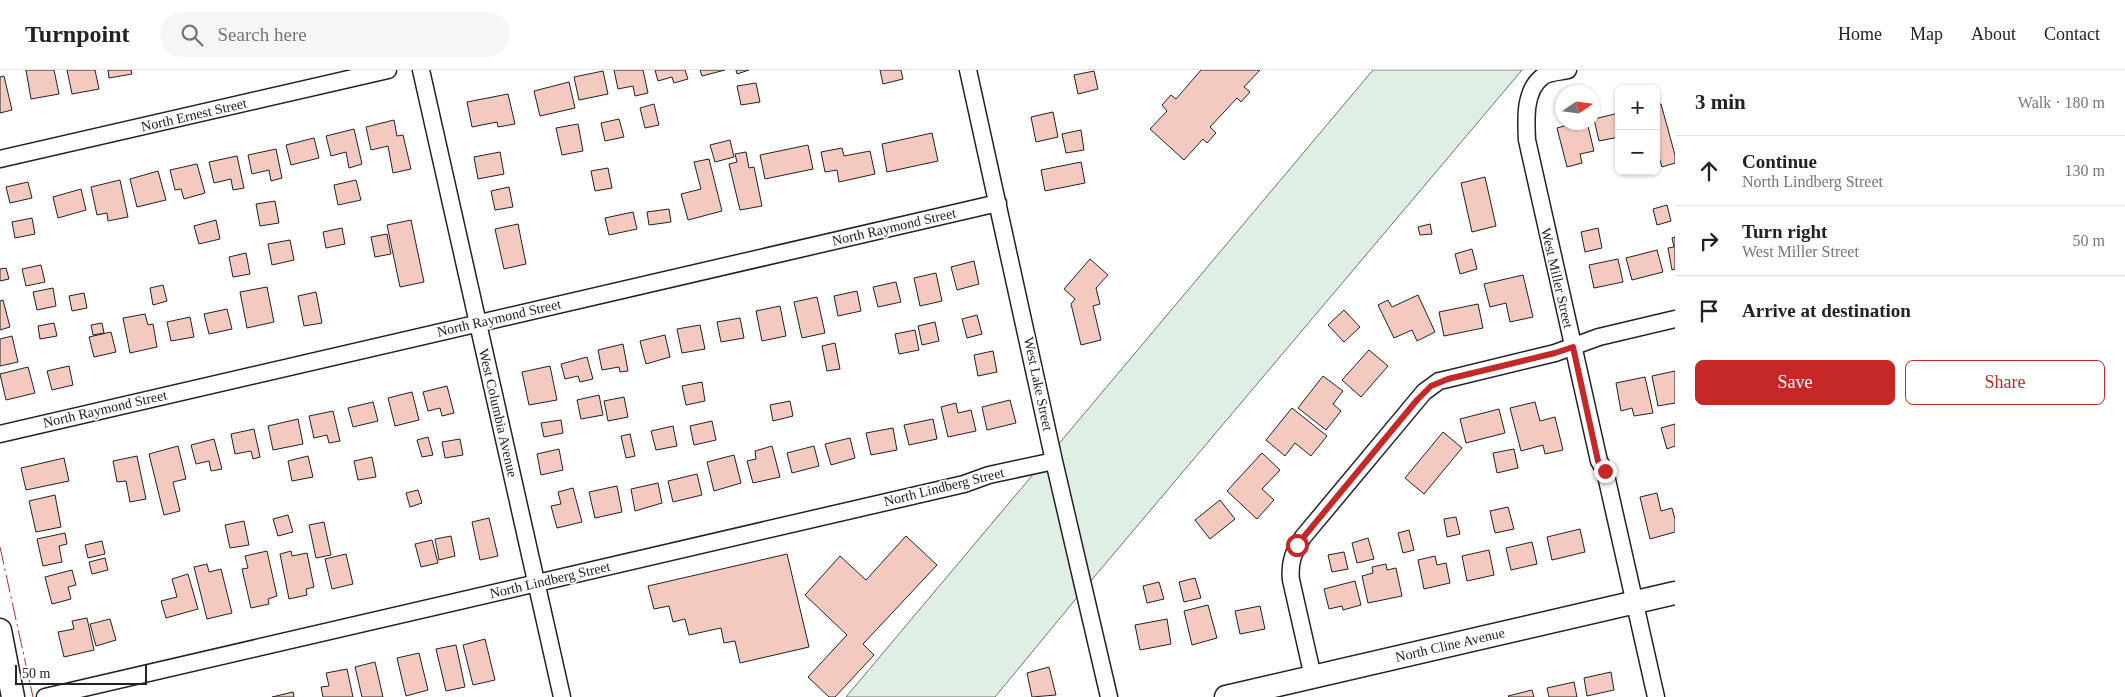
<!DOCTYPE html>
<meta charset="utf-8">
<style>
body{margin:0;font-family:"Times New Roman",serif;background:#f6f6f6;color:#222}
.controls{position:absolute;right:15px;top:15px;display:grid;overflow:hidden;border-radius:8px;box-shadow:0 1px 4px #0004}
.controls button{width:45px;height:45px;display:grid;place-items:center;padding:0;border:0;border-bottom:1px solid #e0e0e0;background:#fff;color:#222;font:25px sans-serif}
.compass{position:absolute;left:1555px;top:15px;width:45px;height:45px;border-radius:50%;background:#fff;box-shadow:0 1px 4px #0004;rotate:77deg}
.scale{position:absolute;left:15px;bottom:12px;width:132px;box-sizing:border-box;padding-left:5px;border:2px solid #222;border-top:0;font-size:14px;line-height:18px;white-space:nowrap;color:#222;-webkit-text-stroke:4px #fff;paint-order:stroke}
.stop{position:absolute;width:15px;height:15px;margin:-11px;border:4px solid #c62828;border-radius:50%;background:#fff}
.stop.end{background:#c62828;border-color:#fff;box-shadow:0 1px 5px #0008}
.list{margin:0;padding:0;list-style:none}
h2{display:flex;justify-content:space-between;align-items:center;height:65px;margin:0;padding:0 20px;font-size:21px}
h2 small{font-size:16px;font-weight:400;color:#767676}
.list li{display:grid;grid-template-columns:32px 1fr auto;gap:15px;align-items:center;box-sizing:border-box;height:70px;padding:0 20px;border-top:1px solid #e0e0e0}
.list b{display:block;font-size:19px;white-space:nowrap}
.list p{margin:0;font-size:16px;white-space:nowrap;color:#767676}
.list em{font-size:16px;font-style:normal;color:#767676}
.actions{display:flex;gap:10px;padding:15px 20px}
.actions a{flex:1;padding:11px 0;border:1px solid #c62828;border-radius:8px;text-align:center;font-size:18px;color:#c62828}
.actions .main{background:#c62828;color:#fff}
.icon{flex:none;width:28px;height:28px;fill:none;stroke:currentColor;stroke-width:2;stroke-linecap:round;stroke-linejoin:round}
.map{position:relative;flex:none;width:1675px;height:627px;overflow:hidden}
header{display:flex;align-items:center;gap:30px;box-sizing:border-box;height:70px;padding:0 25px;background:#fff;border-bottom:1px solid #e0e0e0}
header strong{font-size:24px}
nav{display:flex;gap:28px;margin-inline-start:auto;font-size:18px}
.search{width:350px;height:45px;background:#f6f6f6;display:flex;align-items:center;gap:12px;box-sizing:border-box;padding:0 18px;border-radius:28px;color:#767676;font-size:19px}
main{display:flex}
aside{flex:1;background:#fff}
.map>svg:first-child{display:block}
.green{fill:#e0efe3;stroke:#6f6f6f}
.building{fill:#f3c9c0;stroke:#222}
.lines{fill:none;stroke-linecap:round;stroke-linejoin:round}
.street-casing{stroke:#222;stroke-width:19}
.secondary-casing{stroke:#222;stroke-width:25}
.street{stroke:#fff;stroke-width:16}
.secondary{stroke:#fff;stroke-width:22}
.power{stroke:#c62828;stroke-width:1;stroke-dasharray:18 4 2.5 4;stroke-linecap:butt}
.route{stroke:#c62828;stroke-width:6}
.labels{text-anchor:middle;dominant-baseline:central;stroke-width:4;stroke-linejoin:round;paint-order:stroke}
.street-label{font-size:14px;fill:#222;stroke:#fff}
</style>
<header>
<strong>Turnpoint</strong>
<div class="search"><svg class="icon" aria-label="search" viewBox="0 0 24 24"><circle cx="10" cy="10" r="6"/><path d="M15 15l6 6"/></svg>Search here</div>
<nav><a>Home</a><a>Map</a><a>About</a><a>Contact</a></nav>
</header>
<main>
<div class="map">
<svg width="1675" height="627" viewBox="0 0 1675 627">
<rect width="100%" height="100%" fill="#fff"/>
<path class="green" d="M 1373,0 L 1522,0 L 1084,519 L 995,627 L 846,627 Z"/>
<path class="building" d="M 26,0 L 54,0 L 59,24 L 31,29 Z
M 67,0 L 95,0 L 99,19 L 72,24 Z
M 108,0 L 131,0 L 132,4 L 109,8 Z
M 614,0 L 643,0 L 648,23 L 635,26 L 633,16 L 618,19 Z
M 655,0 L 685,0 L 688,9 L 674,13 L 672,7 L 658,11 Z
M 700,0 L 725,0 L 702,6 Z
M 736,0 L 749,0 L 737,4 Z
M 880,0 L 901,0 L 903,9 L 883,14 Z
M 1201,0 L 1260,0 L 1244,17 L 1250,22 L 1241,32 L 1237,28 L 1210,57 L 1216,63 L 1207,73 L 1203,69 L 1184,90 L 1150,59 L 1167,41 L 1162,35 L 1171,25 L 1176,29 Z
M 603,1 L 608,24 L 579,30 L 574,7 Z
M 1094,1 L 1098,19 L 1078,24 L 1074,5 Z
M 4,6 L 12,40 L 0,43 L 0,7 Z
M 569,12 L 575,38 L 540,46 L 534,21 Z
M 756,13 L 760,32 L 741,35 L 737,16 Z
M 508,24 L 515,54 L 498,57 L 497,52 L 472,57 L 467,32 Z
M 654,34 L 659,55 L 645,58 L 640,38 Z
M 1661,34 L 1675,85 L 1675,93 L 1662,97 L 1656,77 L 1656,35 Z
M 1053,42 L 1058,67 L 1036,72 L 1031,47 Z
M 1619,43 L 1619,67 L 1599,71 L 1594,49 Z
M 619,49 L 624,67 L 605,71 L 601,53 Z
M 394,50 L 397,66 L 403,65 L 411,99 L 393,103 L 388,76 L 371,80 L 366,57 Z
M 1578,52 L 1587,52 L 1594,81 L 1580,84 L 1582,93 L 1567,97 L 1557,58 Z
M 578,54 L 583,81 L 562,85 L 556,58 Z
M 354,59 L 362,94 L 349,98 L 346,82 L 331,86 L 326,66 Z
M 1081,60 L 1084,80 L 1066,83 L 1062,64 Z
M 932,63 L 938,91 L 887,102 L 882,74 Z
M 314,68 L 319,88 L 291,95 L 286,75 Z
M 730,70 L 734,87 L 715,92 L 710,75 Z
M 808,75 L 813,99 L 765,109 L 760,85 Z
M 842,78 L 844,86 L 870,81 L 875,104 L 839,112 L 837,100 L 825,102 L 821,82 Z
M 276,79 L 282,108 L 271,111 L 269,100 L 252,104 L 248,85 Z
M 500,82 L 504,104 L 478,109 L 474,87 Z
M 746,82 L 749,98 L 754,97 L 762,136 L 740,140 L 729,94 L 737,92 L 735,84 Z
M 237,86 L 244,118 L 233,120 L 231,109 L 214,113 L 209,92 Z
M 709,89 L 722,141 L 688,150 L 681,124 L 701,119 L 694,92 Z
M 1081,92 L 1085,113 L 1045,121 L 1041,100 Z
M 197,94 L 205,123 L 184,129 L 181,119 L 175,120 L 170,100 Z
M 608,98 L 612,118 L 595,121 L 591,101 Z
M 158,101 L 166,130 L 137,137 L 130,109 Z
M 1485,107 L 1496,156 L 1472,162 L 1461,113 Z
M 120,110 L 128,147 L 108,151 L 107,143 L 97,145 L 91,117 Z
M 356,110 L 361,130 L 338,135 L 334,115 Z
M 28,112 L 32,128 L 10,133 L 6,117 Z
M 509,117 L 513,137 L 495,140 L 491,121 Z
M 81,119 L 86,140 L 58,148 L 53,127 Z
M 275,131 L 279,153 L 260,156 L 256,134 Z
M 1667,135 L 1671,151 L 1657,155 L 1653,139 Z
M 669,139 L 671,152 L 649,155 L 647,142 Z
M 633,142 L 637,159 L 609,165 L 605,148 Z
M 32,148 L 35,164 L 15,168 L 12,152 Z
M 216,150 L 220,169 L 199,174 L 194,156 Z
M 411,150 L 424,212 L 400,217 L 387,155 Z
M 518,154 L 526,194 L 504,199 L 495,159 Z
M 1430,154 L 1432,164 L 1420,165 L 1418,157 Z
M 342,158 L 345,174 L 326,178 L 323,162 Z
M 1598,158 L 1602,178 L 1585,182 L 1581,162 Z
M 387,164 L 391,184 L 375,187 L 371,167 Z
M 1675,167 L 1675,199 L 1672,200 L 1668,178 L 1674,177 L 1672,168 Z
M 290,170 L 294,190 L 272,195 L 268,174 Z
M 1472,179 L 1477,199 L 1460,204 L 1455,184 Z
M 1657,180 L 1663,202 L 1632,210 L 1626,188 Z
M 246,183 L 250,204 L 233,207 L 229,187 Z
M 1090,189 L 1108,205 L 1096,218 L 1100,234 L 1093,236 L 1101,270 L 1081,275 L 1071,234 L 1075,229 L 1064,219 Z
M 1618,189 L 1623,212 L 1594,218 L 1589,195 Z
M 974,191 L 979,214 L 957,220 L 951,197 Z
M 41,195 L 45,212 L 26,216 L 22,199 Z
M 6,198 L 9,209 L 0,211 L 0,199 Z
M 936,203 L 942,231 L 920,236 L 914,208 Z
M 1523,205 L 1533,247 L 1510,252 L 1506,233 L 1490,237 L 1484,214 Z
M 896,212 L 901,232 L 878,237 L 873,217 Z
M 163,215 L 167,231 L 153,235 L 150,218 Z
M 267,217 L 274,252 L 247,258 L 240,222 Z
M 53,218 L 56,236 L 37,240 L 33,222 Z
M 857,221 L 861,241 L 838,246 L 834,226 Z
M 316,222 L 322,253 L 304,256 L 298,226 Z
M 84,223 L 87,238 L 72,241 L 69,226 Z
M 1418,225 L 1435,262 L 1417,271 L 1412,260 L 1394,268 L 1378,235 L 1388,230 L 1392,237 Z
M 817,227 L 825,263 L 802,268 L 794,232 Z
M 3,230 L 10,257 L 0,260 L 0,231 Z
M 1478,234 L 1483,258 L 1444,266 L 1439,242 Z
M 780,236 L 786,266 L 762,271 L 756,241 Z
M 227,239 L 232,259 L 209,264 L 204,244 Z
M 1344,240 L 1360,257 L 1344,272 L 1328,255 Z
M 145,244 L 148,255 L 153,254 L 157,277 L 130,283 L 123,248 Z
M 977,245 L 982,264 L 967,268 L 962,249 Z
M 190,247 L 194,267 L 171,271 L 167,252 Z
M 740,248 L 744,268 L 721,272 L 717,252 Z
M 935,252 L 939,271 L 922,275 L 918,256 Z
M 54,253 L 57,266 L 40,269 L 38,256 Z
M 102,253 L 104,263 L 93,265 L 91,255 Z
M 700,255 L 705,279 L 682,283 L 677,259 Z
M 915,260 L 919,280 L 899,284 L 895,264 Z
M 111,262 L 116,282 L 94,287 L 89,267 Z
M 665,265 L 670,287 L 646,294 L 640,271 Z
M 12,266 L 18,292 L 0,296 L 0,269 Z
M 835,273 L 840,299 L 827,301 L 822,276 Z
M 623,274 L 628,301 L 620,302 L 619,297 L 602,300 L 598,280 Z
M 1369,280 L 1388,296 L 1361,327 L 1342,310 Z
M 993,281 L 997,302 L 978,306 L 974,285 Z
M 587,287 L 593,309 L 580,312 L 578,306 L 565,309 L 561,294 Z
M 69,296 L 73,315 L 52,320 L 47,301 Z
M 550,296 L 557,330 L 529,335 L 522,302 Z
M 28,297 L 35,323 L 6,330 L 0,304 Z
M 1675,301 L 1675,333 L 1658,336 L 1652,306 Z
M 1323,306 L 1343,321 L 1333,334 L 1341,341 L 1326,360 L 1298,338 Z
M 1645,307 L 1653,343 L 1634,346 L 1632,338 L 1621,341 L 1616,313 Z
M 702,312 L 705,331 L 686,335 L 682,316 Z
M 447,316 L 454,343 L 442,346 L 440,338 L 428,341 L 423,322 Z
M 412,322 L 419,350 L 395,356 L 388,328 Z
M 599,325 L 603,345 L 581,349 L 577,330 Z
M 624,327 L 628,347 L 608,351 L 604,331 Z
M 1010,330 L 1016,353 L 987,360 L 982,337 Z
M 790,331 L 793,346 L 773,351 L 770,335 Z
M 373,332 L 378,351 L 353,357 L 348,338 Z
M 1535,332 L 1540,351 L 1555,347 L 1563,380 L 1545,384 L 1543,375 L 1521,381 L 1510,338 Z
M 956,333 L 958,343 L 971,340 L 976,361 L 948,367 L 941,337 Z
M 1292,338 L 1327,366 L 1311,386 L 1295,373 L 1285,386 L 1266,370 Z
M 1499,339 L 1505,363 L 1466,373 L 1460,349 Z
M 333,341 L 340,371 L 329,373 L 327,365 L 314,368 L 309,346 Z
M 298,349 L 303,374 L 273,380 L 268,356 Z
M 933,349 L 937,369 L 909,375 L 904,355 Z
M 561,350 L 563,363 L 544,367 L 541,353 Z
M 712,351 L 716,370 L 694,375 L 690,356 Z
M 1675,354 L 1675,376 L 1667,379 L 1661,358 Z
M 673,356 L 677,376 L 656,380 L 651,361 Z
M 893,358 L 897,380 L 871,385 L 866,363 Z
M 254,359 L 260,387 L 253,389 L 251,381 L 235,384 L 231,364 Z
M 1443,362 L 1462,378 L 1424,424 L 1405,408 Z
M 630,364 L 635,386 L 626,388 L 621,366 Z
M 428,367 L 433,385 L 422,387 L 417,370 Z
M 850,368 L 855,388 L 831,395 L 825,374 Z
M 214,369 L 222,399 L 211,401 L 209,391 L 196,394 L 191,375 Z
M 460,369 L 463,385 L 445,388 L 442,372 Z
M 178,376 L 186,409 L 173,412 L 180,441 L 164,445 L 149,384 Z
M 772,376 L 780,407 L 753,413 L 747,391 L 756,389 L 755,381 Z
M 814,376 L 819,396 L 792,403 L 787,383 Z
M 559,379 L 563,400 L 541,405 L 537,384 Z
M 1514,379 L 1518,398 L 1497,403 L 1493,383 Z
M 1262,383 L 1280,400 L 1262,419 L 1274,430 L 1257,449 L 1227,421 Z
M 734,385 L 741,413 L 714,421 L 707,392 Z
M 137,386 L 146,429 L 130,432 L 126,411 L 117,412 L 113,391 Z
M 308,386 L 313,407 L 292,411 L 288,391 Z
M 372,387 L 376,407 L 358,410 L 354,391 Z
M 64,388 L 69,411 L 26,420 L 21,398 Z
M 697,404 L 702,425 L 673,432 L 668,411 Z
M 658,413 L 662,433 L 635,441 L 631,419 Z
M 617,416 L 622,442 L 595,448 L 589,422 Z
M 573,418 L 582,452 L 557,458 L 551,436 L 561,434 L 558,422 Z
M 418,420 L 422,433 L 410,437 L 406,423 Z
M 1657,423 L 1661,441 L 1672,438 L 1675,449 L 1675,462 L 1650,469 L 1640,427 Z
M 55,425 L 61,457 L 36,462 L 29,431 Z
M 1220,430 L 1235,449 L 1210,469 L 1195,450 Z
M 1508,437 L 1514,459 L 1495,463 L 1490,441 Z
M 288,445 L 293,462 L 278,466 L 273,449 Z
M 1456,447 L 1460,464 L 1447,467 L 1444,449 Z
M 489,448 L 498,486 L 480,490 L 472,452 Z
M 244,451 L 249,475 L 230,478 L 225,455 Z
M 324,452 L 331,485 L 316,488 L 309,455 Z
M 1580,459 L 1585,482 L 1552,490 L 1547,467 Z
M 1409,460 L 1414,480 L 1403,483 L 1398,463 Z
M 65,463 L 67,474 L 59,476 L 62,492 L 43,496 L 37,469 Z
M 451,466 L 455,486 L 439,490 L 435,469 Z
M 906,466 L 937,495 L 863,574 L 874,585 L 835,627 L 829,627 L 808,607 L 847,565 L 805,525 L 840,486 L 866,510 Z
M 1368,468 L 1374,489 L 1357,493 L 1352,473 Z
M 432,470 L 438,493 L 421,497 L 415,474 Z
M 102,471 L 105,484 L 88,488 L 85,475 Z
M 1532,472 L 1537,494 L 1511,500 L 1506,478 Z
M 1489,480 L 1494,505 L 1467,511 L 1462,486 Z
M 267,481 L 277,526 L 268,529 L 269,534 L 251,538 L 242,499 L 248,498 L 245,486 Z
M 291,481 L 292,486 L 307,483 L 314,517 L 306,519 L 307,525 L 289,529 L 280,484 Z
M 1344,482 L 1348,499 L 1332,502 L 1328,485 Z
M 346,484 L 353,514 L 332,519 L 325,489 Z
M 787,484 L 809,577 L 740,593 L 735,571 L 724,573 L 721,558 L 689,565 L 685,549 L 673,552 L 669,536 L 654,539 L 648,516 Z
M 1435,486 L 1437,495 L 1446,493 L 1450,513 L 1424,519 L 1418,490 Z
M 105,488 L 108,500 L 92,504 L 89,492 Z
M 207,494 L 209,502 L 221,499 L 232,543 L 207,549 L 194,497 Z
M 1386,494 L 1387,500 L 1396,498 L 1402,526 L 1368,533 L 1362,506 L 1373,503 L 1372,497 Z
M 72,500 L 76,515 L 68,517 L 71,529 L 52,534 L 45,507 Z
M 188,504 L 198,539 L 166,548 L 161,531 L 177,527 L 172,509 Z
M 1195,508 L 1201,528 L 1184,532 L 1179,512 Z
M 1355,511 L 1361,535 L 1343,540 L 1342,536 L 1329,539 L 1324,519 Z
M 1159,512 L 1164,529 L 1147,533 L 1143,516 Z
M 1208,535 L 1217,568 L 1192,575 L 1184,541 Z
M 1260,536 L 1265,559 L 1240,564 L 1235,541 Z
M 87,548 L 94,580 L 64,587 L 58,562 L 74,559 L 72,551 Z
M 110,549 L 116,570 L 96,576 L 90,554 Z
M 1167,549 L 1171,574 L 1140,580 L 1135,555 Z
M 485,569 L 495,610 L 473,615 L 463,575 Z
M 456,575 L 465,617 L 446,621 L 436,579 Z
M 419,583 L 428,620 L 406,626 L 397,588 Z
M 375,592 L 383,627 L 362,627 L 355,597 Z
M 1049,597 L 1056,625 L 1032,627 L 1027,603 Z
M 347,599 L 353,627 L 323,627 L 321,617 L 329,616 L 326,603 Z
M 1611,602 L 1614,620 L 1587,626 L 1584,608 Z
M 1574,612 L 1577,627 L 1549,627 L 1547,618 Z
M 1532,620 L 1534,627 L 1509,627 L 1508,626 Z
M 293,622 L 294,627 L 272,627 Z"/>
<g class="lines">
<defs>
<path id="street" d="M 421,0 L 562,627
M 968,0 L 1054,391 L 1109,627
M 1568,0 C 1560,2 1548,2 1542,7 C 1524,21 1526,50 1527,70 L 1599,391 L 1605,401 L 1656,627
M 0,89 L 388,0
M 0,364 L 998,133
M 1313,607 L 1291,510 C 1289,492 1294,481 1303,467 L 1424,322 L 1439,311 L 1448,309 L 1555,283 L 1599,267 L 1675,249
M 45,627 L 964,414 L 989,405 L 1054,391"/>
<path id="secondary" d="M 0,560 L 13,627
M 1226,627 L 1675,523"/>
</defs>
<use href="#street" class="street-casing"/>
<use href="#secondary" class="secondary-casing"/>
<use href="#street" class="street"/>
<use href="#secondary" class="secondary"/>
<path class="power" d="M 0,477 L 33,627"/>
</g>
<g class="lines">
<path class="route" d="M 1297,475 L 1417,330 L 1431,316 L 1448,309 L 1555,283 L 1573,277 L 1598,391 L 1605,401"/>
</g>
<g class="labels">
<g class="street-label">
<text transform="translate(194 45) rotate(-13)">North Ernest Street</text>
<text transform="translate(894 157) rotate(-13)">North Raymond Street</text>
<text transform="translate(1557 208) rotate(77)">West Miller Street</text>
<text transform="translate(499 248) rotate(-13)">North Raymond Street</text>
<text transform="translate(1038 314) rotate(78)">West Lake Street</text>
<text transform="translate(105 339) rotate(-13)">North Raymond Street</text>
<text transform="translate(498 343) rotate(77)">West Columbia Avenue</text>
<text transform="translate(944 417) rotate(-14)">North Lindberg Street</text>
<text transform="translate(550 510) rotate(-13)">North Lindberg Street</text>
<text transform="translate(1450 575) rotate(-13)">North Cline Avenue</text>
</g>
</g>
</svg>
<div class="controls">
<button>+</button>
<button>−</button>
</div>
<svg class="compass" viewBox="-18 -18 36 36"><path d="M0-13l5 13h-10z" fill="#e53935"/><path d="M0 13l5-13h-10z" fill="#767676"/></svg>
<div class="scale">50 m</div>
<div class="stop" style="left:1297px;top:475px"></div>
<div class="stop end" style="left:1605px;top:401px"></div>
</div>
<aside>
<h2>3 min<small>Walk · 180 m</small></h2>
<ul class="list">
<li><svg class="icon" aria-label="ahead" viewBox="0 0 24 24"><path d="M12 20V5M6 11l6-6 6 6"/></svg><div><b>Continue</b><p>North Lindberg Street</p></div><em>130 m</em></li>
<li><svg class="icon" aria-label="right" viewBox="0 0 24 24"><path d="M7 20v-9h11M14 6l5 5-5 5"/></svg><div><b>Turn right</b><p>West Miller Street</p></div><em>50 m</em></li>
<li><svg class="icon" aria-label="arrive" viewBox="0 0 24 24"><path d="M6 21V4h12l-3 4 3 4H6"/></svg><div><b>Arrive at destination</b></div></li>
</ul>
<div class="actions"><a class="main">Save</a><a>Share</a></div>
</aside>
</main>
